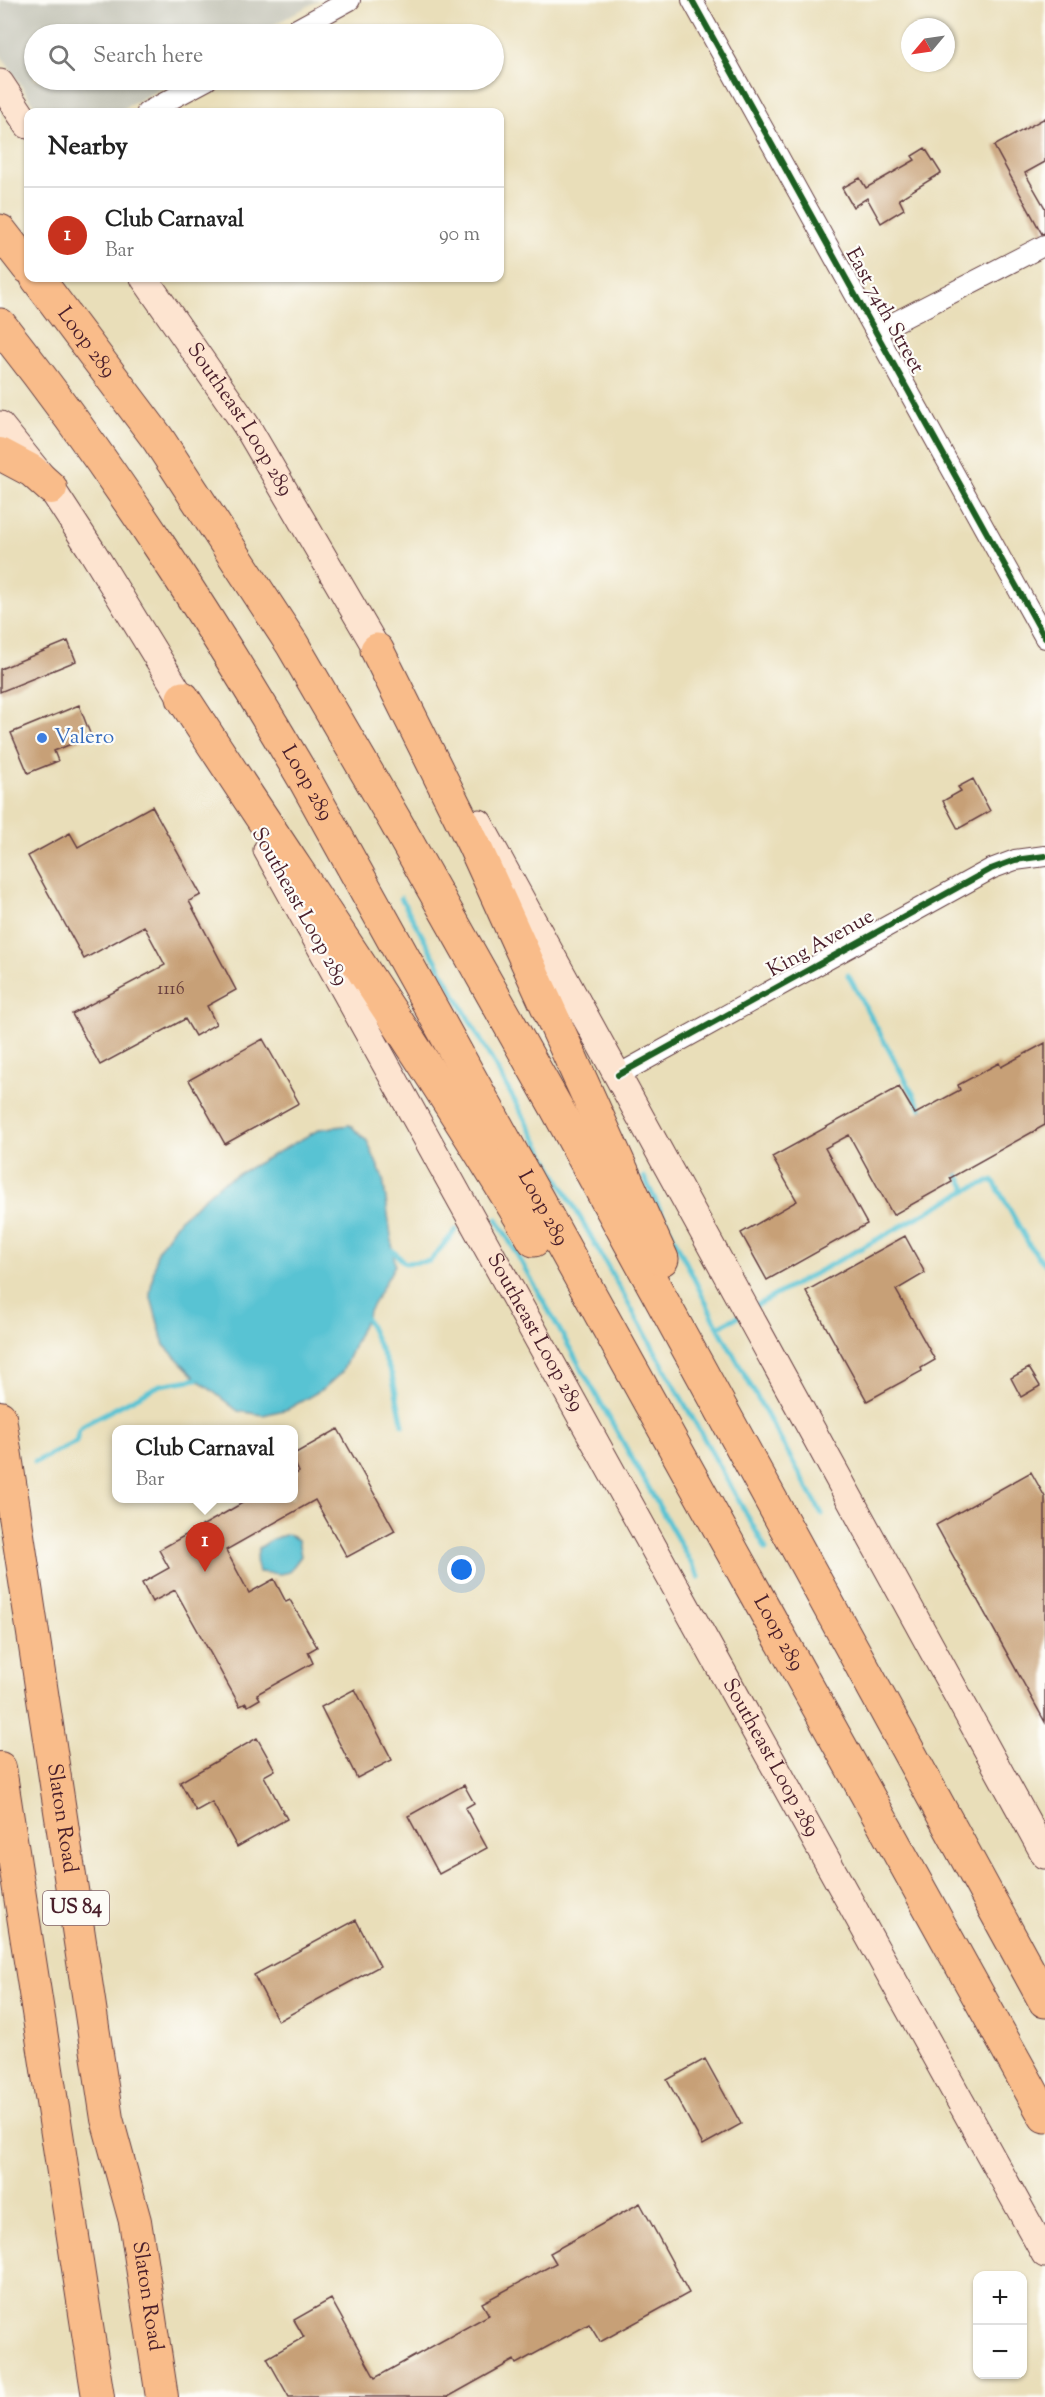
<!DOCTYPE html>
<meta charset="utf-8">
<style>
body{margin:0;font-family:"Sorts Mill Goudy",serif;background:#f6f6f6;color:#222}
.controls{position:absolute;right:18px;bottom:18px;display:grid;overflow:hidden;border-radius:12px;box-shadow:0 2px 4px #0004}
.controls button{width:54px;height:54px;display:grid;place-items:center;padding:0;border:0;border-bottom:2px solid #e0e0e0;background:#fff;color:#222;font:30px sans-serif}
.compass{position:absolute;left:901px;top:18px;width:54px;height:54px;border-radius:50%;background:#fff;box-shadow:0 2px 4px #0004;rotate:241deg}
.you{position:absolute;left:462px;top:1570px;width:21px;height:21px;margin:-15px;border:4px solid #fff;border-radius:50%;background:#1a73e8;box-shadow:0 0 0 9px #1a73e833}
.badge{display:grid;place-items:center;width:39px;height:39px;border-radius:50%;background:#c8321e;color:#fff;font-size:20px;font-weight:700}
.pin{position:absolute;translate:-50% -50px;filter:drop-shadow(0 2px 3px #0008)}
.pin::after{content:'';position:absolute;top:32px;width:21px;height:18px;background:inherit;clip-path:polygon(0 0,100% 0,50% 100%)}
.popup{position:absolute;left:112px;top:1425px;width:186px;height:78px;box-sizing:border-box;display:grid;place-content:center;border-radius:12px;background:#fff;filter:drop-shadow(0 2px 4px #0005);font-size:20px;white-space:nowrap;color:#767676}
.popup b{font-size:22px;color:#222}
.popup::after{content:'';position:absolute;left:50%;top:100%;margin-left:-12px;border:12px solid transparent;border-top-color:#fff}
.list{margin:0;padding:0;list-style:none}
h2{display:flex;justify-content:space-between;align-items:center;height:78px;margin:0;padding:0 24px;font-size:26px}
h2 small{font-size:20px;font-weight:400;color:#767676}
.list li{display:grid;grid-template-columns:39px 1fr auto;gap:18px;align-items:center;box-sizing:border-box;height:96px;padding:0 24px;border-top:2px solid #e0e0e0}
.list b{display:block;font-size:22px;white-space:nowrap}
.list p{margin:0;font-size:20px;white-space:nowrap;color:#767676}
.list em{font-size:20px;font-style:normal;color:#767676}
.icon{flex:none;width:33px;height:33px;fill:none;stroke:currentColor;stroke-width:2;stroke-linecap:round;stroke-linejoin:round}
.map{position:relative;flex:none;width:1045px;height:2397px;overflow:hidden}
.search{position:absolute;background:#fff;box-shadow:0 2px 4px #0004;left:24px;top:24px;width:480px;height:66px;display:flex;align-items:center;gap:15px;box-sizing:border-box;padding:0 21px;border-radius:33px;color:#767676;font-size:22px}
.panel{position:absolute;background:#fff;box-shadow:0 2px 4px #0004;left:24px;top:108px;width:480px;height:174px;border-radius:12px}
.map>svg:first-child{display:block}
.industrial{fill:#c5c5b8}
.water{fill:#59c3d3;stroke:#52717f;stroke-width:1.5}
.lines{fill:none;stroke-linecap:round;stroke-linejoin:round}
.stream{stroke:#59c3d3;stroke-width:5}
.building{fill:#c7a077}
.minor-casing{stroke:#623c40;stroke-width:22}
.secondary-casing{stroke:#623c40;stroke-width:29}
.trunk-casing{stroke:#623c40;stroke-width:34}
.motorway-casing{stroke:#623c40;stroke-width:35}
.minor{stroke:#fff;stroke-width:20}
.secondary{stroke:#fde4d0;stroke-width:27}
.trunk{stroke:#f9bc8a;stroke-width:32}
.motorway{stroke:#f9bc8a;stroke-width:33}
.cycleway-casing{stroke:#fdfcf7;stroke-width:10}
.cycleway{stroke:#1b5e20;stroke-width:6}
.shop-dot{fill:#3f7fe0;stroke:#fdfcf7;stroke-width:2}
.labels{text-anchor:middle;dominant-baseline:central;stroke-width:4.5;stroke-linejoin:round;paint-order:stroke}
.number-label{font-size:18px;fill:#693f3e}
.shield{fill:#fdfcf7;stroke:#806168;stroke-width:1.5}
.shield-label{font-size:20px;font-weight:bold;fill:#4a1f2b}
.street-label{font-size:21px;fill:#4a1f2b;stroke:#fdfcf7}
.shop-label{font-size:21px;fill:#366cbe;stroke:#fdfcf7;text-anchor:start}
</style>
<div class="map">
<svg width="1045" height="2397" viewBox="0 0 1045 2397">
<rect width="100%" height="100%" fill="#fdfcf7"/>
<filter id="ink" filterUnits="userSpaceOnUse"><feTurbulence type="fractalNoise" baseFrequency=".0167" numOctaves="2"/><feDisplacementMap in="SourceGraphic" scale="12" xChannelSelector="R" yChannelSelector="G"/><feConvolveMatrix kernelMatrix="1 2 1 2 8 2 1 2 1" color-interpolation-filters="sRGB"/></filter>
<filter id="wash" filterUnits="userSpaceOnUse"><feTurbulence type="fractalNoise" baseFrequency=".008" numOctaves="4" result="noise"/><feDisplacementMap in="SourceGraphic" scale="24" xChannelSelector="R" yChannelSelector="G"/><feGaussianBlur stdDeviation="1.35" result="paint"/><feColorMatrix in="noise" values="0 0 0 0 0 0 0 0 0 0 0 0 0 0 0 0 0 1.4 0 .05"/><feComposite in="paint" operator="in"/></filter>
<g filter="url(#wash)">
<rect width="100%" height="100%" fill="#e9deb9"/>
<path class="industrial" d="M 0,0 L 319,0 L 257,34 L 34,34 L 34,80 L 177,80 L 117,112 L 39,112 L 0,54 Z"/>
<path class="water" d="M 350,1125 L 367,1141 L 383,1178 L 395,1265 L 368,1313 L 342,1372 L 323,1389 L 288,1409 L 263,1415 L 238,1411 L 197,1379 L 164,1345 L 150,1294 L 157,1251 L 179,1220 L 220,1184 L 320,1129 Z
M 288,1534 L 298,1540 L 301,1556 L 289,1572 L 281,1574 L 259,1572 L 256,1560 L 259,1548 L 273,1539 Z"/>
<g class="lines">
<path class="stream" d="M 401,898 L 766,1549
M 848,975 L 925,1116
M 644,1177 L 718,1327 L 739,1316
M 967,1190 L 993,1180 L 1031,1248 L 1045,1264
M 497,1219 L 699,1577
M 392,1250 L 405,1263 L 430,1261 L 456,1230
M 752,1308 L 967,1190 L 954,1168
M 366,1318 L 392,1375 L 403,1425
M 718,1327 L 822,1514
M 35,1462 L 76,1442 L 79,1430 L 85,1424 L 160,1385 L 197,1379"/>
</g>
<g id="blocks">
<path class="building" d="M 1045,118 L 1045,162 L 1025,173 L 1045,208 L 1045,233 L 1042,234 L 994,146 Z
M 925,148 L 941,173 L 899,199 L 904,209 L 881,223 L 867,198 L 853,207 L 842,188 L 860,178 L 866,188 L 915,160 L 912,156 Z
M 68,641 L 76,661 L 0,692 L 0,669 Z
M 79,705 L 91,736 L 54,751 L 58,761 L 28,773 L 11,733 Z
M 973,779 L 990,811 L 958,829 L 943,801 L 961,791 L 958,787 Z
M 152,806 L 201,895 L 189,901 L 236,990 L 207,1006 L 216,1024 L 195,1036 L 185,1019 L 100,1065 L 72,1014 L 165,965 L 144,926 L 84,959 L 28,856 L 70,833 L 78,847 Z
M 263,1039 L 299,1103 L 225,1144 L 189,1080 Z
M 1045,1043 L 1045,1125 L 950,1178 L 952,1182 L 893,1215 L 849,1135 L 825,1148 L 867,1224 L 767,1280 L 741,1233 L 797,1201 L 772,1157 L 899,1087 L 915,1114 L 960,1090 L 958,1085 L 999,1063 L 1001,1067 Z
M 905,1236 L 925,1273 L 896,1290 L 935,1360 L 921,1368 L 922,1371 L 867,1401 L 806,1291 Z
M 1029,1368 L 1040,1386 L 1021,1397 L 1011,1378 Z
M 338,1429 L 395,1531 L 347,1557 L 315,1500 L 226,1550 L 249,1593 L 274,1579 L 286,1602 L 290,1600 L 317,1647 L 308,1652 L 313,1663 L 257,1694 L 260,1699 L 248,1706 L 246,1703 L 240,1706 L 175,1590 L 152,1602 L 142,1583 L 169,1568 L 159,1550 L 225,1513 L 251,1498 L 294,1498 L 294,1475 L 299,1472 L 294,1461 L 294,1454 Z
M 1031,1472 L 1045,1497 L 1045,1722 L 936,1525 Z
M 355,1689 L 392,1760 L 357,1778 L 321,1707 Z
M 257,1738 L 275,1770 L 264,1776 L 287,1819 L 237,1847 L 212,1802 L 196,1811 L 180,1782 Z
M 464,1785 L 474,1803 L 465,1808 L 487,1848 L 439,1874 L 408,1816 Z
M 356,1920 L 380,1966 L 278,2021 L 254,1975 Z
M 705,2059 L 741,2124 L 703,2145 L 667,2080 Z
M 640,2203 L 689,2293 L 600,2342 L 589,2324 L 516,2364 L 514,2360 L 448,2397 L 289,2397 L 267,2358 L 304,2337 L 294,2320 L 331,2299 L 375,2378 L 489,2315 L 482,2303 L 556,2263 L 550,2253 Z"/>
</g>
</g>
<g filter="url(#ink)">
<use href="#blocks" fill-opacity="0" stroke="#623c40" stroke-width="1.5"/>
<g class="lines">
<defs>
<path id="minor" d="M 692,0 L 1045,638
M 288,34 L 350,0
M 147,112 L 207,80
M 876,332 L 1045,245
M 618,1075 L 991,869 L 1015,860 L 1045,856"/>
<g id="secondary">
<path d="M 0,83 L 28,125"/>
<path id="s1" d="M 144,278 L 246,425 L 388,668"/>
<path d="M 0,425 L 51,488 L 92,551 L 193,716"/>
<path d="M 479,823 L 1045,1855"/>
<path id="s2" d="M 267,850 L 1045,2254"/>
</g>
<g id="trunk">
<path d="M 0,454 L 32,471 L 51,488"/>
<path id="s3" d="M 0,1417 L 107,2119 L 135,2221 L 162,2397"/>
<path d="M 0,1768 L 98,2397"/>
</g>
<g id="motorway">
<path d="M 0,231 L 28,267"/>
<path id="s4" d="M 37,278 L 158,439 L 292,644 L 394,819 L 555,1105 L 1045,2001"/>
<path id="s5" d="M 0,325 C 115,470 211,621 305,780 L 1045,2116"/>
<path d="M 377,650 L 474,845 L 662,1259"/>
<path d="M 183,698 C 300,878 424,1055 534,1240"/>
</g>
</defs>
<use href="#minor" class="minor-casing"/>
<use href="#secondary" class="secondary-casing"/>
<use href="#trunk" class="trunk-casing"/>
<use href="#motorway" class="motorway-casing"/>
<use href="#minor" class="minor"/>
<use href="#secondary" class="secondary"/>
<use href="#trunk" class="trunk"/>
<use href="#motorway" class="motorway"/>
<defs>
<path id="cycleway" d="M 692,0 L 1045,638
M 618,1075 L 991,869 L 1015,860 L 1045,856"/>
</defs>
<use href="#cycleway" class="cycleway-casing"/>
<use href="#cycleway" class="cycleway"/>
</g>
</g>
<circle class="shop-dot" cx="42" cy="738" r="6"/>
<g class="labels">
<g class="number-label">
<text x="171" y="990">1116</text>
</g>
<rect class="shield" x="43" y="1891" width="66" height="34" rx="4.5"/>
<g class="shield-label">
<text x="76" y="1908">US 84</text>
</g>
<g class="street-label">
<text transform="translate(884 311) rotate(61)">East 74th Street</text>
<text stroke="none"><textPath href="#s4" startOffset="81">Loop 289</textPath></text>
<text stroke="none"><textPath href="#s1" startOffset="171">Southeast Loop 289</textPath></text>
<text stroke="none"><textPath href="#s5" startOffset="552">Loop 289</textPath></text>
<text transform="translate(299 907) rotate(61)">Southeast Loop 289</text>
<text transform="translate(821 944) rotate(-29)">King Avenue</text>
<text stroke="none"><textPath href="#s5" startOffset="1038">Loop 289</textPath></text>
<text stroke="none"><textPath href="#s2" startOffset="552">Southeast Loop 289</textPath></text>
<text stroke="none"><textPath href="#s5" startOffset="1524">Loop 289</textPath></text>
<text stroke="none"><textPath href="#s2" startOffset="1038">Southeast Loop 289</textPath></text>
<text stroke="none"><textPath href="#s3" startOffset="406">Slaton Road</textPath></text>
<text stroke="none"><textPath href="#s3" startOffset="892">Slaton Road</textPath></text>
</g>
<g class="shop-label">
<text x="54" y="738">Valero</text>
</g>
</g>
</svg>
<div class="controls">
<button>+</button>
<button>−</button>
</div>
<svg class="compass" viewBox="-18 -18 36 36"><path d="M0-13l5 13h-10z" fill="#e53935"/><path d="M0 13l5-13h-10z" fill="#767676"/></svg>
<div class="you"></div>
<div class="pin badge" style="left:205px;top:1572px">1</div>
<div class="popup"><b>Club Carnaval</b>Bar</div>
<div class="search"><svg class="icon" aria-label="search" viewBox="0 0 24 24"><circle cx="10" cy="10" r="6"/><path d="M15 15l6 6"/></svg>Search here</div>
<section class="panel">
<h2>Nearby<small></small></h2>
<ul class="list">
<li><span class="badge">1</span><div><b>Club Carnaval</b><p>Bar</p></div><em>90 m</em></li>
</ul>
</section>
</div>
